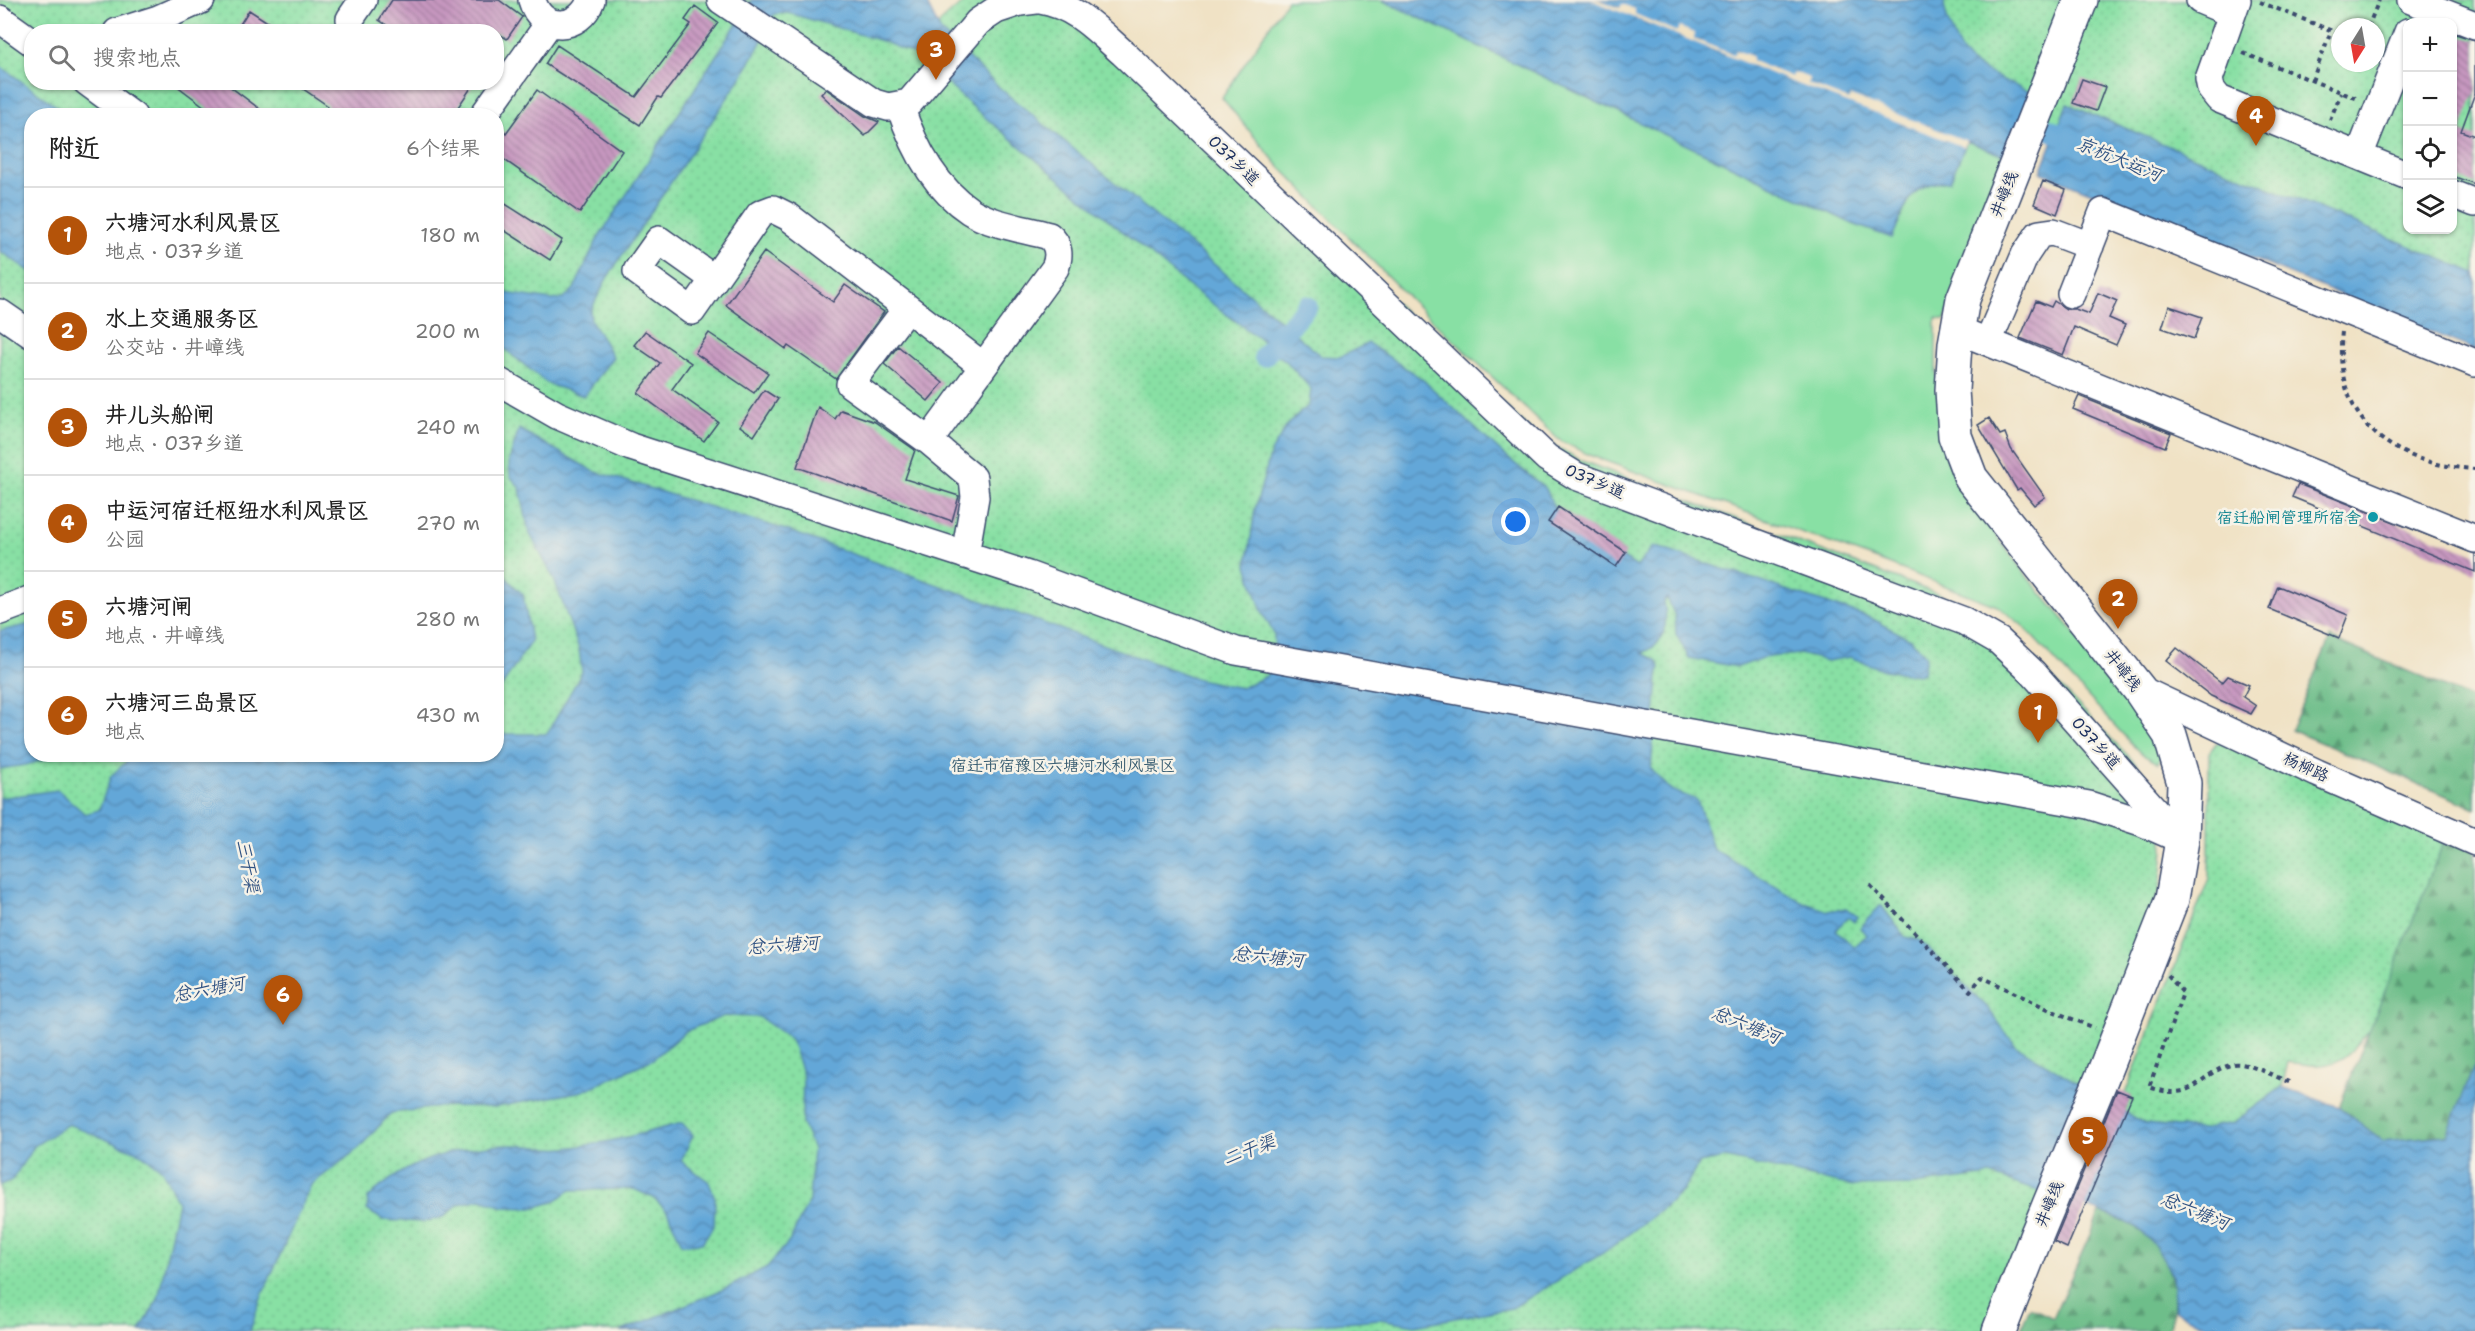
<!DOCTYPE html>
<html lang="zh">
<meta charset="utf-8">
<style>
body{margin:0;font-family:"Shantell Sans","LXGW WenKai TC",sans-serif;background:#f2f2f2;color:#222}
.controls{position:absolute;right:18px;top:18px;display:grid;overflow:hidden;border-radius:12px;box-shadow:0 2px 4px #0004}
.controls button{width:54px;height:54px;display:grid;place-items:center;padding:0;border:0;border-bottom:2px solid #e0e0e0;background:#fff;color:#222;font:30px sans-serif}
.compass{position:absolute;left:2331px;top:18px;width:54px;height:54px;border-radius:50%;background:#fff;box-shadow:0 2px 4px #0004;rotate:191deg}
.you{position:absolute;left:1516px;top:522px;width:21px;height:21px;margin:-15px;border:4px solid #fff;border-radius:50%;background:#1a73e8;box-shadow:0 0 0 9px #1a73e833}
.badge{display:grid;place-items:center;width:39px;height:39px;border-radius:50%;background:#b45309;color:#fff;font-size:20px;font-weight:700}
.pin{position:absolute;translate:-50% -50px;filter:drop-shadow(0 2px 3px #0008)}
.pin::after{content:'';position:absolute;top:32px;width:21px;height:18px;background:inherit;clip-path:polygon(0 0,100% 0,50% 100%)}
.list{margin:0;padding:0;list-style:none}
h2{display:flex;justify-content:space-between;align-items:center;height:78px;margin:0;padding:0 24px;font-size:26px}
h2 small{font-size:20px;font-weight:400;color:#767676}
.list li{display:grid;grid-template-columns:39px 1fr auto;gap:18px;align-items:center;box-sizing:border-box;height:96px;padding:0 24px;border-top:2px solid #e0e0e0}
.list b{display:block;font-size:22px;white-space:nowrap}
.list p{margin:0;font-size:20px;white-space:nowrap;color:#767676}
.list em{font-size:20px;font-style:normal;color:#767676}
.icon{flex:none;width:33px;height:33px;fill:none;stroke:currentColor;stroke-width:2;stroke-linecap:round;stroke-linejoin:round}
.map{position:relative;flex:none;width:2475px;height:1331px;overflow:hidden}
.search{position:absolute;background:#fff;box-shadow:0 2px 4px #0004;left:24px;top:24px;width:480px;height:66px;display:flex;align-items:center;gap:15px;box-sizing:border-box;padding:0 21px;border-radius:24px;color:#767676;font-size:22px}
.panel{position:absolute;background:#fff;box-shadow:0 2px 4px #0004;left:24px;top:108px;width:480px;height:654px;border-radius:24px}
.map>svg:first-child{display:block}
.grass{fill:#88e0a4;stroke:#528881;stroke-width:1.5}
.forest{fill:url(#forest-firs);stroke:#447674;stroke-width:1.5}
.park{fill:url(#park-dots);stroke:#528881;stroke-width:1.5;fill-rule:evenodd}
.water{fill:url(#water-waves);stroke:#406b9b;stroke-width:1.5}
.pier{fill:#f0e2c5}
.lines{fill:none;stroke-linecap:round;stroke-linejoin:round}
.canal{stroke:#64a7d8;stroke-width:21}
.building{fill:url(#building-back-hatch)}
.minor-casing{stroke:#3b4a6d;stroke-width:30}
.major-casing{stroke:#3b4a6d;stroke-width:36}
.path{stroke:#3b4a6d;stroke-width:4;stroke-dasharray:4.5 4.5;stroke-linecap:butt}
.minor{stroke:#fff;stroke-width:27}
.major{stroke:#fff;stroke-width:33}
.culture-dot{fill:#0f9aa8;stroke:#f7f3e8;stroke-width:2}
.labels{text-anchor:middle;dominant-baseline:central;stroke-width:5;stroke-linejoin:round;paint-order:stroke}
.street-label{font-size:16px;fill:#1b2f5e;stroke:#f7f3e8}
.culture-label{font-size:16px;fill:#0d838f;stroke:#f7f3e8;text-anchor:end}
.park-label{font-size:16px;fill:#365b70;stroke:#f7f3e8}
.water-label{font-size:18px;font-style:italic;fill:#315383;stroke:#f7f3e8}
</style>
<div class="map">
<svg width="2475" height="1331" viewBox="0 0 2475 1331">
<defs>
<pattern id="forest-firs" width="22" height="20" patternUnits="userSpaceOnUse" patternTransform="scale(1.5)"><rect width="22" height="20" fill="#6ebe8a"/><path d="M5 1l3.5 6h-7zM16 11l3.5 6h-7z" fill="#5a9b74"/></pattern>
<pattern id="park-dots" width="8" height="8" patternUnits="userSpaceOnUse" patternTransform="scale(1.5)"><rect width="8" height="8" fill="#88e0a4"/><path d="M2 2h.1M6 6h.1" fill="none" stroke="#75c090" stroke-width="1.8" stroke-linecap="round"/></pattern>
<pattern id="water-waves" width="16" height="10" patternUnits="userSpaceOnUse" patternTransform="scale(1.5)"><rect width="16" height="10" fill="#64a7d8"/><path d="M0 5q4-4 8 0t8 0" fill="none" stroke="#5288b2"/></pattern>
<pattern id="building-back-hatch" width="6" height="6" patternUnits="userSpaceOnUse" patternTransform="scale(1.5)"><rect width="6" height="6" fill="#c798c0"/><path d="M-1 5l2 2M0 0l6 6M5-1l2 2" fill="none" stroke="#a17c9f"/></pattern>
</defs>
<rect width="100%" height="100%" fill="#f7f3e8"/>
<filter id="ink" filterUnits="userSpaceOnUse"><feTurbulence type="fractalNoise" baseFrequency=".0167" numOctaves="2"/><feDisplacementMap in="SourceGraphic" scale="12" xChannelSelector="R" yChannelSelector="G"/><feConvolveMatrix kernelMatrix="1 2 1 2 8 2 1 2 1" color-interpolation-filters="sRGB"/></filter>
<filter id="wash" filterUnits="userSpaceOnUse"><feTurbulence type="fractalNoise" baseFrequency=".008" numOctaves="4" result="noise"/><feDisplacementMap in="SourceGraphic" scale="24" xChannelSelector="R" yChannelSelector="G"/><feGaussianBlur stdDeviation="1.35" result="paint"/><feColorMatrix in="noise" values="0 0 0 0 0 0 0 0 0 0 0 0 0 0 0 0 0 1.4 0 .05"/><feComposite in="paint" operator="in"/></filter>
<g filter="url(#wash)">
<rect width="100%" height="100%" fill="#f0e2c5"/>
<path class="grass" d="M 1287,0 L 1382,0 L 1853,224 L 1891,237 C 1910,205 1906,183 1950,181 L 1967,141 L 2008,157 L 1945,320 L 1936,318 L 1936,372 L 1943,419 L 1975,508 L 2029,579 L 2130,697 L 2163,754 L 2158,763 L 2141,754 L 2022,625 L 1997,606 L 1875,559 L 1589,455 L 1559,440 L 1414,303 L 1277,164 L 1222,98 Z"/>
<path class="forest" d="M 2330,638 L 2475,700 L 2475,808 L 2291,730 Z
M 2445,838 L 2475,851 L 2475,1064 L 2448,1135 L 2383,1141 L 2339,1107 Z
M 2100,1212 C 2113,1216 2126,1221 2137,1229 C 2170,1251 2183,1295 2167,1331 L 2020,1331 L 2030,1307 L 2053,1318 Z"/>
<path class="park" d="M 0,0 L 824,0 L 915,55 L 946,16 L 967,0 L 1073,0 L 1537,436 L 1582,461 L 1962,603 L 2006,631 L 2142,770 L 2158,790 L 2164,849 L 2160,891 L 1989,1331 L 0,1331 ZM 32,32 L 496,32 L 496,82 L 32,82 ZM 32,116 L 496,116 L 496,754 L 32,754 Z
M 1750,0 L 2475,0 L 2475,299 ZM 2408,22 L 2452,22 L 2452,230 L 2408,230 ZM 2340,27 L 2376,27 L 2376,63 L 2340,63 Z
M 2227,742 L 2445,838 L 2370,1029 C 2342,1064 2334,1070 2288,1062 L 2282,1087 L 2233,1123 L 2200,1129 L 2145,1124 L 2119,1109 L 2209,878 L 2209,753 L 2216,743 Z"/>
<path class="water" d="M 752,0 L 925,0 L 941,32 L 1002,90 L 1221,270 L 1321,356 L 1340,357 L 1368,343 L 1422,379 L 1503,454 L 1546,489 L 1558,516 L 1637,567 L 1653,546 L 1871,618 L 1910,639 L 1926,655 L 1923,673 L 1918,675 L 1884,670 L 1850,657 L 1827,661 L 1800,654 L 1766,657 L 1738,667 L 1689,658 L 1676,634 L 1675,616 L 1667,598 L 1664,601 C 1668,624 1666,644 1642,653 L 1656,660 L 1660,667 L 1658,676 L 1651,769 L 1671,790 L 1697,800 L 1713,849 L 1802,902 L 1828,911 L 1846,908 L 1858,917 L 1854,922 L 1848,917 L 1836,930 L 1854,947 L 1867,935 L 1860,928 L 1881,905 L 1905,937 L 1919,940 L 1987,1007 L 2015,1045 L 2145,1124 L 2200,1129 L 2233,1123 L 2282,1087 L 2339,1107 L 2383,1141 L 2447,1135 L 2475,1064 L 2475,1331 L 2219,1331 L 2175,1311 L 2172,1275 L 2156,1247 L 2140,1230 L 2123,1220 L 2110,1215 L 1990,1175 L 1914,1185 L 1853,1186 L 1725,1158 L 1699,1163 L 1682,1192 L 1661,1210 L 1603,1253 L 1512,1308 L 1415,1325 L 1380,1319 L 1236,1331 L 622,1331 L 729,1287 L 767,1267 L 789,1242 L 809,1201 L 813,1149 L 802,1123 L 803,1076 L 791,1039 L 759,1017 L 724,1016 L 686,1031 L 653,1059 L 583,1091 L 496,1107 L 447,1106 L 391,1113 L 359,1148 L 311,1185 L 260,1300 L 250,1331 L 140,1331 L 158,1299 L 178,1202 L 162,1170 L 142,1154 L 68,1124 L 34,1146 L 12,1180 L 0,1185 L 0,798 L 58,790 L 85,814 L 99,810 L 111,776 L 126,762 L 128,755 L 496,754 L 497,734 L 547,734 L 582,672 L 579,649 L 554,579 L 529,532 L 520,488 L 510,476 L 509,461 L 519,429 L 593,471 L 789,531 L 1198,679 L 1241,688 L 1265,677 L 1275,668 L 1274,634 L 1262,612 L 1247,565 L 1255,509 L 1271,452 L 1288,424 L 1309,405 L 1311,389 L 1288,363 L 1261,340 L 1191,288 L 981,114 L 915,55 L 885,42 L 789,13 L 775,14 L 769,20 L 765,35 L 742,76 L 607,278 L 590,312 L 591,320 L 613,357 L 584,396 L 548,384 L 500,345 C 492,328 500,310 506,293 L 551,300 L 563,299 L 574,289 L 597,240 Z
M 1382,0 L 1944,0 C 1943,14 1958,50 1968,60 C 1978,69 2020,88 2034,94 L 2008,157 L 1967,141 L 1950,181 C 1908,183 1907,204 1892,238 L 1853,224 Z
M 0,66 L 69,115 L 32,116 L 31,272 L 0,251 Z
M 2067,104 L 2475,273 L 2475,350 L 2041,172 Z
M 496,554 C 499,571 509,583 523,594 L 531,641 L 497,694 Z
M 31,624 L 32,754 L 59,755 L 26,765 L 0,769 L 0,631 Z
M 682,1123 L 693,1135 L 681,1161 L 709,1182 L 715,1198 L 714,1225 L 702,1243 L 682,1244 L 667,1211 L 654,1198 L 634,1189 L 571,1190 L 553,1202 L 532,1208 L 504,1207 L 481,1199 L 459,1204 L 443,1217 L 423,1222 L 383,1220 L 367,1210 L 368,1198 C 408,1159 459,1145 515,1145 C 531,1145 549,1150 565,1148 C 605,1144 644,1133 682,1123 Z"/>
<path class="pier" d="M 1591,0 L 1599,0 L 1620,8 L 1622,4 L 1635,9 L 1635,14 L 1677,32 L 1679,27 L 1695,33 L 1694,39 L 1734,55 L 1735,50 L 1752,56 L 1752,61 L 1792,77 L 1794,72 L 1809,78 L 1808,84 L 1849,100 L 1851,96 L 1967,141 L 1964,147 L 1792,82 Z"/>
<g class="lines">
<path class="canal" d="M 2023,118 L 2082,144
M 1264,356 L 1307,306"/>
</g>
<g id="blocks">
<path class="building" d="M 392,0 L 499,0 L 522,17 L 507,39 L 496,32 L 397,32 L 379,20 Z
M 695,6 L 718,23 L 661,98 L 658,97 L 640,125 L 545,64 L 557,45 L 636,97 L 691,24 L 685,20 Z
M 249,10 L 283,32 L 235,32 Z
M 2452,33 L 2475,40 L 2475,93 L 2461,131 L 2475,136 L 2475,184 L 2452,176 Z
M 2082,79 L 2105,87 L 2096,111 L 2073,103 Z
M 172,82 L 224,82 L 269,116 L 217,116 Z
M 293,82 L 475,82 L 452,116 L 322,116 L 328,106 Z
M 826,89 L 865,116 L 879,122 L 865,136 L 821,94 Z
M 537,90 L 622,151 L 580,213 L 496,154 L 496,141 L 504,131 L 506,133 Z
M 2043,181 L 2066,190 L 2057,214 L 2034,204 Z
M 496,198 L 562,240 L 550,260 L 496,225 Z
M 764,252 L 833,302 L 845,285 L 884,312 L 836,379 L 788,346 L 786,349 L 726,305 Z
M 2098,293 L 2117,301 L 2109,318 L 2125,325 L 2116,345 L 2074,327 L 2063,355 L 2020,338 L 2036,301 L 2051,307 L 2054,301 L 2066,309 L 2075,309 L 2089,314 Z
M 2169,306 L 2202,317 L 2194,339 L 2162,328 Z
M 645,331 L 691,363 L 672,389 L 718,422 L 704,441 L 638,393 L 660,363 L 634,345 Z
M 709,333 L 768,373 L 754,393 L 695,353 Z
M 898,346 L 943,383 L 928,401 L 884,364 Z
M 764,390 L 778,399 L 754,436 L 740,426 Z
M 2079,396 L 2171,433 L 2165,447 L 2073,409 Z
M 818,407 L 835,419 L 841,410 L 875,422 L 915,450 L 905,479 L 959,496 L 952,521 L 797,467 Z
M 1989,418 L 2000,435 L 2005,433 L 2011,449 L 2045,497 L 2034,505 L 2020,488 L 2017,490 L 1978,425 Z
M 2298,484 L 2475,554 L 2475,572 L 2292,497 Z
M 1558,507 L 1626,552 L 1616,567 L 1548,522 Z
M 2278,586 L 2348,615 L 2339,638 L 2269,609 Z
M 2177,648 L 2222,683 L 2228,676 L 2249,685 L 2243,697 L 2256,706 L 2251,714 L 2211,696 L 2166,661 Z
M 2117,1090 L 2132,1096 L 2067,1248 L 2054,1242 Z"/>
</g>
</g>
<g filter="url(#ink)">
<use href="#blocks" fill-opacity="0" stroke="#3b4a6d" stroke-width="1.5"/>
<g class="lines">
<defs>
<path id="minor" d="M 532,0 C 541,33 580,31 591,0
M 721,0 L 874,103 L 888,107 L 909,103 L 978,22 L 996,10 L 1020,2 L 1036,0
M 1040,0 C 1076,6 1096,29 1123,53 L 1547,458 L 1576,476 L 1964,621 L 1999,641 L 2033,673 L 2175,833
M 2200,0 L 2231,13
M 2237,0 L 2209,79 L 2211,89 L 2219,99 L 2408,176
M 2411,0 L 2475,25
M 0,19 L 32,42
M 350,19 L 363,0
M 117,32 L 158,19 L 201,0
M 87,82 L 133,116
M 900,106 C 913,146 934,187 970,211 C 992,225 1025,229 1049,236 C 1059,244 1060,256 1055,268 L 929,441 L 973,478 L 975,497 L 965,555
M 483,116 L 550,22
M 2359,156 L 2408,32
M 2452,194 L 2475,203
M 714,279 L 659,240 L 637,271 L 692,311 L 760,214 L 773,209 L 789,217 L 983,366
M 2071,294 L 2103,212 L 2475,363
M 907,308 L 850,384 L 929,441
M 0,313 L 32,335
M 1958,330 L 2475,539
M 1988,342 L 2025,255 L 2039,234 L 2053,232 L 2090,246
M 496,380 L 557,415 L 631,447 L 1028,575 L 1236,651 L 2089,805 L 2141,822 L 2182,840
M 0,611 L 32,599
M 2139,689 L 2317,773 L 2475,842"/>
<path id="major" d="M 1999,1331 L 2037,1234 L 2102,1077 L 2172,899 L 2182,840 L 2184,783 L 2170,735 L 2139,689 L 1971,478 L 1955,436 L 1952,390 L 1955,344 L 1963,299 L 2081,0"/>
</defs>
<use href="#minor" class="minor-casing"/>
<use href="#major" class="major-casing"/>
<path class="path" d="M 2260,2 L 2340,34
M 2368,27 L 2379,0
M 2243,53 L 2358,99
M 2312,81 L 2331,31
M 2330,120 L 2341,93
M 2342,332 C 2332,421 2393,465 2475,469
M 1870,885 L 1970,991 L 1982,977 L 2050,1010 L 2095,1028
M 2168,975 L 2183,993 L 2149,1087 C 2198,1104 2195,1073 2234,1064 C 2246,1061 2278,1078 2291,1083"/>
<use href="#minor" class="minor"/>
<use href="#major" class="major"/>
</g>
</g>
<circle class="culture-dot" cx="2373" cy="517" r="6"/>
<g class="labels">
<g class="street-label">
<text transform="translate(1234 160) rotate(44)">037乡道</text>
<text transform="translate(2004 194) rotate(-68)">井嶂线</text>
<text transform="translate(1595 481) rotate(23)">037乡道</text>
<text transform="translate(2123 670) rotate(52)">井嶂线</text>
<text transform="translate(2096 743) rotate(48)">037乡道</text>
<text transform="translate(2306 767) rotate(25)">杨柳路</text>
<text transform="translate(2049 1204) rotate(-67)">井嶂线</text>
</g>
<g class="culture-label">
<text x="2361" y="517">宿迁船闸管理所宿舍</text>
</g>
<g class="park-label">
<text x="1063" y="765">宿迁市宿豫区六塘河水利风景区</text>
</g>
<g class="water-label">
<text transform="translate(2119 159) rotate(22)">京杭大运河</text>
<text transform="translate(248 866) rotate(79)">三干渠</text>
<text transform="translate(783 945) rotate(-4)">总六塘河</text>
<text transform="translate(1268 957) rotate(6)">总六塘河</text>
<text transform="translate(209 989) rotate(-10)">总六塘河</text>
<text transform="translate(1746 1025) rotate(22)">总六塘河</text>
<text transform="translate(1249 1150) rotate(-21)">二干渠</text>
<text transform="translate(2195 1211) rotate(22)">总六塘河</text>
</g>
</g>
</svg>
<div class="controls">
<button>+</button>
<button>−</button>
<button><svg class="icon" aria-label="locate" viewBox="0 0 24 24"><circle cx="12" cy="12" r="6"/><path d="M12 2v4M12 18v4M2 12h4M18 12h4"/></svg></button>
<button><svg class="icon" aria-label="layers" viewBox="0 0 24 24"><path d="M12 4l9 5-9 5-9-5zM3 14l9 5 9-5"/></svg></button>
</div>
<svg class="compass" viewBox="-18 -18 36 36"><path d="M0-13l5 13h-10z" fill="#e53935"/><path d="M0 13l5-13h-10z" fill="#767676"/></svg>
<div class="you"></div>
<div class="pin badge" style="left:2038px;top:743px">1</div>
<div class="pin badge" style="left:2118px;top:629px">2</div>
<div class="pin badge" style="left:936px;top:80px">3</div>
<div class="pin badge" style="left:2256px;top:146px">4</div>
<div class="pin badge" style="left:2088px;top:1167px">5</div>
<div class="pin badge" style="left:283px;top:1025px">6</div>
<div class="search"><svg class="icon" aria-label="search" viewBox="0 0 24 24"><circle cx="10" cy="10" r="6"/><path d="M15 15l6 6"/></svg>搜索地点</div>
<section class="panel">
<h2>附近<small>6个结果</small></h2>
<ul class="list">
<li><span class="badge">1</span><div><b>六塘河水利风景区</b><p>地点 · 037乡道</p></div><em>180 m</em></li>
<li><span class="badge">2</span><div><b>水上交通服务区</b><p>公交站 · 井嶂线</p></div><em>200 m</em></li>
<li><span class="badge">3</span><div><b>井儿头船闸</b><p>地点 · 037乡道</p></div><em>240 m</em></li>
<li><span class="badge">4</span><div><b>中运河宿迁枢纽水利风景区</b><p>公园</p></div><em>270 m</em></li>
<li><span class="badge">5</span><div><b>六塘河闸</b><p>地点 · 井嶂线</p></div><em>280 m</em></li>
<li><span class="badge">6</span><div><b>六塘河三岛景区</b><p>地点</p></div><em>430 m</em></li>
</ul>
</section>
</div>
